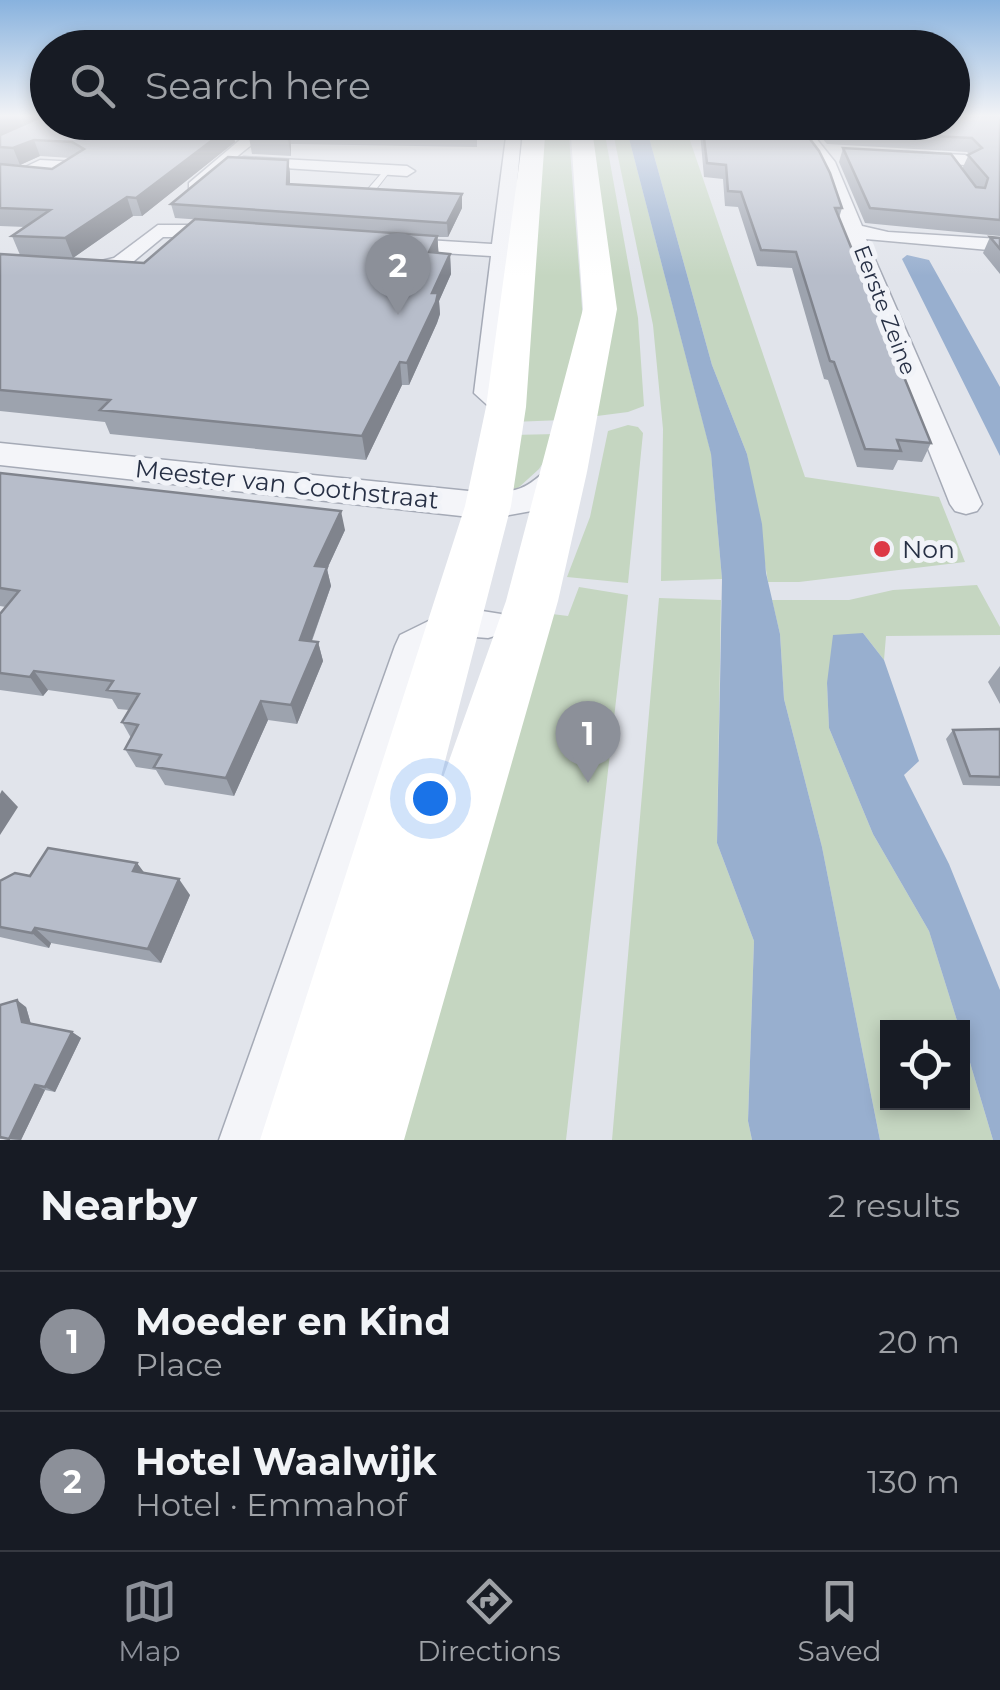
<!DOCTYPE html>
<meta charset="utf-8">
<style>
body{margin:0;font-family:Montserrat,sans-serif;background:#242831;color:#f1f3f6}
.controls{position:absolute;right:30px;bottom:30px;display:grid;overflow:hidden;border-radius:0px;box-shadow:0 5px 15px #0003}
.controls button{width:90px;height:90px;display:grid;place-items:center;padding:0;border:0;border-bottom:2px solid #363941;background:#171b24;color:#f1f3f6;font:50px sans-serif}
.you{position:absolute;left:430px;top:798px;width:35px;height:35px;margin:-25px;border:8px solid #fff;border-radius:50%;background:#1a73e8;box-shadow:0 0 0 15px #1a73e833}
.badge{display:grid;place-items:center;width:65px;height:65px;border-radius:50%;background:#8c9099;color:#fff;font-size:32px;font-weight:700}
.pin{position:absolute;translate:-50% -82px;filter:drop-shadow(0 2px 5px #0008)}
.pin::after{content:'';position:absolute;top:52px;width:35px;height:30px;background:inherit;clip-path:polygon(0 0,100% 0,50% 100%)}
.list{margin:0;padding:0;list-style:none}
h2{display:flex;justify-content:space-between;align-items:center;height:130px;margin:0;padding:0 40px;font-size:42px}
h2 small{font-size:32px;font-weight:400;color:#9ea1a6}
.list li{display:grid;grid-template-columns:65px 1fr auto;gap:30px;align-items:center;box-sizing:border-box;height:140px;padding:0 40px;border-top:2px solid #363941}
.list b{display:block;font-size:38px;white-space:nowrap}
.list p{margin:0;font-size:32px;white-space:nowrap;color:#9ea1a6}
.list em{font-size:32px;font-style:normal;color:#9ea1a6}
.icon{flex:none;width:55px;height:55px;fill:none;stroke:currentColor;stroke-width:2;stroke-linecap:round;stroke-linejoin:round}
.map{position:relative;flex:none;width:1000px;height:1140px;overflow:hidden}
.search{position:absolute;background:#171b24;box-shadow:0 5px 15px #0003;left:30px;right:30px;top:30px;height:110px;display:flex;align-items:center;gap:25px;box-sizing:border-box;padding:0 35px;border-radius:55px;color:#9ea1a6;font-size:38px}
.sheet{height:410px;background:#171b24}
nav{display:flex;justify-content:space-around;align-items:center;box-sizing:border-box;height:140px;border-top:2px solid #363941;background:#171b24;font-size:28px;color:#9ea1a6}
nav a{display:grid;justify-items:center;gap:5px}
nav .on{color:#8c9099}
.map>svg:first-child{display:block}
.green{fill:#c5d6c1}
.water{fill:#98afcf}
.lines{fill:none;stroke-linecap:round;stroke-linejoin:round}
.service-casing{stroke:#a5aab6;stroke-width:2}
.minor-casing{stroke:#a5aab6;stroke-width:3}
.tertiary-casing{stroke:#a5aab6;stroke-width:3}
.service{fill:#f4f5f9;fill-rule:evenodd}
.minor{fill:#f4f5f9;fill-rule:evenodd}
.tertiary{fill:#f4f5f9;fill-rule:evenodd}
.secondary{fill:#fff;fill-rule:evenodd}
.wall{fill:#9da3ae}
.shaded-wall{fill:#80848d}
.building{fill:#b7bdca;stroke:#80848d;stroke-width:2.5}
.poi-dot{fill:#dd3946;stroke:#f1f3f8;stroke-width:4}
.labels{text-anchor:middle;dominant-baseline:central;stroke-width:10;stroke-linejoin:round;paint-order:stroke}
.far-street-label{font-size:22px;fill:#273045;stroke:#f1f3f8}
.street-label{font-size:25px;fill:#273045;stroke:#f1f3f8}
.poi-label{font-size:25px;fill:#273045;stroke:#f1f3f8;text-anchor:start}
</style>
<div class="map">
<svg width="1000" height="1140" viewBox="0 0 1000 1140">
<rect width="100%" height="100%" fill="#e1e4eb"/>
<path class="green" d="M 540,123 L 568,123 L 583,321 L 563,420 L 512,422 Z
M 583,123 L 603,123 L 604,129 L 638,318 L 644,406 L 628,412 L 597,416 Z
M 611,123 L 625,123 L 711,453 L 722,579 L 661,581 L 663,429 L 653,325 Z
M 645,123 L 684,123 L 805,477 L 939,497 L 965,562 L 799,582 L 768,582 L 747,454 L 712,365 Z
M 628,425 L 638,427 L 643,433 L 628,583 L 567,577 L 590,517 L 608,431 Z
M 557,434 L 560,437 L 539,469 L 517,489 L 502,488 L 511,435 Z
M 977,585 L 1000,627 L 1000,635 L 886,636 L 884,660 L 863,633 L 827,683 L 829,728 L 873,834 L 929,931 L 959,1027 L 888,1028 L 888,1102 L 962,1102 L 963,1039 L 993,1140 L 880,1140 L 822,847 L 784,699 L 780,634 L 772,600 L 849,600 L 893,590 Z
M 579,587 L 628,595 L 566,1140 L 376,1140 L 536,612 L 568,616 Z
M 659,598 L 721,600 L 717,843 L 754,941 L 748,1121 L 752,1140 L 612,1140 Z"/>
<path class="water" d="M 625,123 L 645,123 L 712,365 L 747,454 L 762,524 L 766,573 L 780,634 L 784,699 L 822,847 L 880,1140 L 752,1140 L 748,1121 L 754,941 L 717,843 L 722,579 L 711,454 Z
M 907,255 L 929,260 L 1000,387 L 1000,456 L 902,259 Z
M 863,633 L 884,660 L 919,761 L 904,775 L 949,864 L 1000,990 L 1000,1140 L 993,1140 L 963,1039 L 962,1028 L 959,1027 L 929,931 L 873,834 L 829,728 L 827,683 L 833,635 Z"/>
<g class="lines">
<defs>
<path id="service" d="M 387,167 L 391,170 L 367,201 L 361,201 L 361,197 Z"/>
<path id="minor" d="M 281,122 L 366,122 C 339,146 305,123 275,133 C 246,142 224,171 201,191 L 189,191 L 189,183 L 241,139 Z
M 508,122 L 522,122 L 512,247 L 515,251 L 512,256 L 501,390 L 520,407 L 506,415 L 496,413 L 474,393 L 491,256 L 393,250 L 383,244 L 393,238 L 492,244 Z
M 788,122 L 803,122 L 835,162 L 862,226 L 888,232 L 1000,239 L 1000,251 L 866,239 L 982,504 L 977,511 L 966,514 L 955,511 L 950,504 L 853,259 L 829,186 L 819,163 Z
M 906,152 L 965,155 L 973,160 L 965,165 L 900,160 L 898,157 Z
M 244,157 L 407,166 L 415,171 L 407,176 L 238,165 L 238,159 Z
M 40,160 L 78,162 L 86,167 L 59,183 L 0,177 L 0,167 L 21,169 Z
M 158,225 L 232,225 L 242,231 L 232,237 L 163,237 L 128,266 L 97,274 L 0,271 L 0,259 L 97,262 L 114,258 Z
M 457,607 L 501,614 L 507,624 L 501,634 L 488,638 L 462,636 L 430,655 L 279,1140 L 219,1140 L 395,646 L 400,635 Z"/>
<path id="tertiary" d="M 0,443 L 488,493 C 498,491 512,492 521,488 C 545,478 549,456 579,463 L 585,472 L 548,508 L 488,519 L 0,465 Z"/>
</defs>
<use href="#service" class="service-casing"/>
<use href="#minor" class="minor-casing"/>
<use href="#tertiary" class="tertiary-casing"/>
<use href="#service" class="service"/>
<use href="#minor" class="minor"/>
<use href="#tertiary" class="tertiary"/>
<path class="secondary" d="M 525,122 L 546,122 L 526,407 L 511,506 L 435,800 L 506,601 L 583,309 L 570,122 L 591,122 L 617,309 L 587,472 L 558,601 L 404,1140 L 260,1140 L 465,506 L 486,407 Z"/>
</g>
<path class="wall" d="M 0,116 L 231,126 L 235,142 L 142,216 L 133,216 L 73,258 L 48,257 L 144,263 L 217,221 L 175,218 L 171,204 L 288,160 L 290,173 L 290,184 L 462,194 L 462,208 L 448,237 L 438,237 L 438,253 L 450,254 L 451,274 L 439,301 L 440,314 L 437,323 L 409,385 L 402,385 L 366,460 L 110,434 L 105,422 L 0,411 L 0,254 L 20,255 L 12,236 L 25,227 L 0,226 L 0,164 L 52,169 L 70,158 L 40,156 L 20,165 L 0,164 Z
M 1000,116 L 1000,236 L 865,223 L 839,162 L 843,148 L 962,169 L 969,154 L 967,152 L 827,144 L 808,122 L 952,122 Z
M 199,122 L 480,122 L 480,131 L 477,131 L 477,147 L 291,144 L 291,156 L 252,154 L 249,137 L 270,124 L 257,126 Z
M 699,122 L 797,122 L 842,208 L 839,218 L 931,443 L 922,462 L 898,460 L 893,470 L 857,467 L 828,380 L 824,379 L 792,268 L 757,266 L 738,207 L 725,206 L 723,179 L 704,177 Z
M 990,237 L 1000,238 L 1000,274 L 983,253 Z
M 0,473 L 345,530 L 327,569 L 331,586 L 312,641 L 318,642 L 323,661 L 297,724 L 268,720 L 234,796 L 165,785 L 156,770 L 136,767 L 125,749 L 131,738 L 122,722 L 129,710 L 118,709 L 112,699 L 48,690 L 43,696 L 0,690 L 0,614 L 6,607 L 0,606 Z
M 1000,666 L 1000,704 L 988,682 Z
M 1000,729 L 1000,786 L 963,785 L 946,739 L 953,730 Z
M 137,863 L 144,873 L 190,895 L 161,963 L 51,943 L 49,948 L 0,937 L 0,881 Z
M 0,1005 L 26,1007 L 31,1024 L 72,1032 L 81,1038 L 55,1092 L 45,1090 L 21,1140 L 0,1139 Z"/>
<path class="shaded-wall" d="M 2,116 L 44,116 L 0,136 L 0,117 Z
M 231,126 L 235,142 L 142,216 L 136,198 Z
M 289,128 L 291,144 L 291,156 L 288,139 Z
M 34,140 L 40,156 L 20,165 L 13,148 Z
M 288,160 L 290,173 L 290,198 L 287,184 Z
M 462,194 L 462,208 L 448,237 L 447,223 Z
M 127,197 L 133,216 L 73,258 L 65,238 Z
M 437,236 L 439,256 L 429,252 Z
M 450,254 L 451,274 L 439,301 L 440,314 L 437,323 L 409,385 L 407,363 L 432,293 Z
M 400,362 L 402,385 L 366,460 L 362,436 Z
M 341,511 L 345,530 L 327,569 L 331,586 L 305,659 L 300,640 L 315,566 Z
M 318,642 L 323,661 L 297,724 L 291,705 Z
M 34,671 L 48,690 L 43,696 L 30,677 Z
M 261,701 L 268,720 L 234,796 L 226,778 Z
M 2,790 L 18,807 L 0,835 L 0,794 Z
M 137,863 L 149,879 L 133,871 Z
M 179,879 L 190,895 L 161,963 L 148,949 Z
M 35,928 L 51,943 L 49,948 L 32,933 Z
M 17,1000 L 26,1007 L 32,1028 L 22,1022 Z
M 72,1032 L 81,1038 L 55,1092 L 45,1087 Z
M 35,1085 L 45,1090 L 21,1140 L 9,1139 Z"/>
<path class="building" d="M 43,116 L 48,116 L 48,122 L 178,122 L 231,126 L 136,198 L 127,197 L 65,238 L 12,236 L 50,210 L 0,208 L 0,164 L 52,169 L 84,149 L 72,142 L 34,140 L 13,148 L 0,147 L 0,135 Z
M 952,116 L 1000,116 L 1000,220 L 870,208 L 843,148 L 951,154 L 976,187 L 985,188 L 988,178 L 968,155 L 982,148 L 972,138 L 830,131 L 823,122 L 952,122 Z
M 271,122 L 471,122 L 477,131 L 289,128 L 288,139 L 249,137 Z
M 702,122 L 797,122 L 819,151 L 830,173 L 842,208 L 835,208 L 931,443 L 897,440 L 901,451 L 865,449 L 834,362 L 830,361 L 796,252 L 761,250 L 741,192 L 728,191 L 726,165 L 707,163 Z
M 228,157 L 288,160 L 287,184 L 462,194 L 447,223 L 171,204 Z
M 195,219 L 437,236 L 429,252 L 450,254 L 432,293 L 438,293 L 436,302 L 407,363 L 400,362 L 362,436 L 100,410 L 110,400 L 0,390 L 0,254 L 144,263 Z
M 990,237 L 1000,238 L 1000,249 Z
M 0,473 L 341,511 L 315,566 L 327,567 L 300,640 L 318,642 L 291,705 L 261,701 L 226,778 L 154,767 L 161,755 L 125,749 L 138,725 L 122,722 L 139,694 L 107,690 L 113,681 L 34,671 L 30,677 L 0,673 L 0,614 L 19,591 L 0,588 Z
M 1000,729 L 1000,777 L 970,776 L 953,730 Z
M 48,848 L 137,863 L 133,871 L 179,879 L 148,949 L 35,928 L 32,933 L 0,927 L 0,881 L 15,873 L 30,876 Z
M 17,1000 L 22,1022 L 72,1032 L 45,1087 L 35,1085 L 9,1139 L 0,1137 L 0,1005 Z"/>
<linearGradient id="sky" x2="0" y2="1"><stop stop-color="#88b2de"/><stop offset="0.42" stop-color="#f2f3f6"/><stop offset="1" stop-color="#f2f3f6" stop-opacity="0"/></linearGradient>
<rect width="1000" height="276" fill="url(#sky)"/>
<circle class="poi-dot" cx="882" cy="549" r="10"/>
<g class="labels">
<g class="far-street-label">
<text transform="translate(885 310) rotate(69)">Eerste Zeine</text>
</g>
<g class="street-label">
<text transform="translate(287 484) rotate(6)">Meester van Coothstraat</text>
</g>
<g class="poi-label">
<text x="902" y="549">Non</text>
</g>
</g>
</svg>
<div class="controls">
<button><svg class="icon" aria-label="locate" viewBox="0 0 24 24"><circle cx="12" cy="12" r="6"/><path d="M12 2v4M12 18v4M2 12h4M18 12h4"/></svg></button>
</div>
<div class="you"></div>
<div class="pin badge" style="left:588px;top:783px">1</div>
<div class="pin badge" style="left:398px;top:315px">2</div>
<div class="search"><svg class="icon" aria-label="search" viewBox="0 0 24 24"><circle cx="10" cy="10" r="6"/><path d="M15 15l6 6"/></svg>Search here</div>
</div>
<section class="sheet">
<h2>Nearby<small>2 results</small></h2>
<ul class="list">
<li><span class="badge">1</span><div><b>Moeder en Kind</b><p>Place</p></div><em>20 m</em></li>
<li><span class="badge">2</span><div><b>Hotel Waalwijk</b><p>Hotel · Emmahof</p></div><em>130 m</em></li>
</ul>
</section>
<nav>
<a class="on"><svg class="icon" aria-label="map" viewBox="0 0 24 24"><path d="M3 6l6-2 6 2 6-2v14l-6 2-6-2-6 2zM9 4v14M15 6v14"/></svg>Map</a>
<a><svg class="icon" aria-label="directions" viewBox="0 0 24 24"><path d="M12 3l9 9-9 9-9-9zM9 14v-3h6M13 9l2 2-2 2"/></svg>Directions</a>
<a><svg class="icon" aria-label="saved" viewBox="0 0 24 24"><path d="M7 4h10v16l-5-4-5 4z"/></svg>Saved</a>
</nav>
